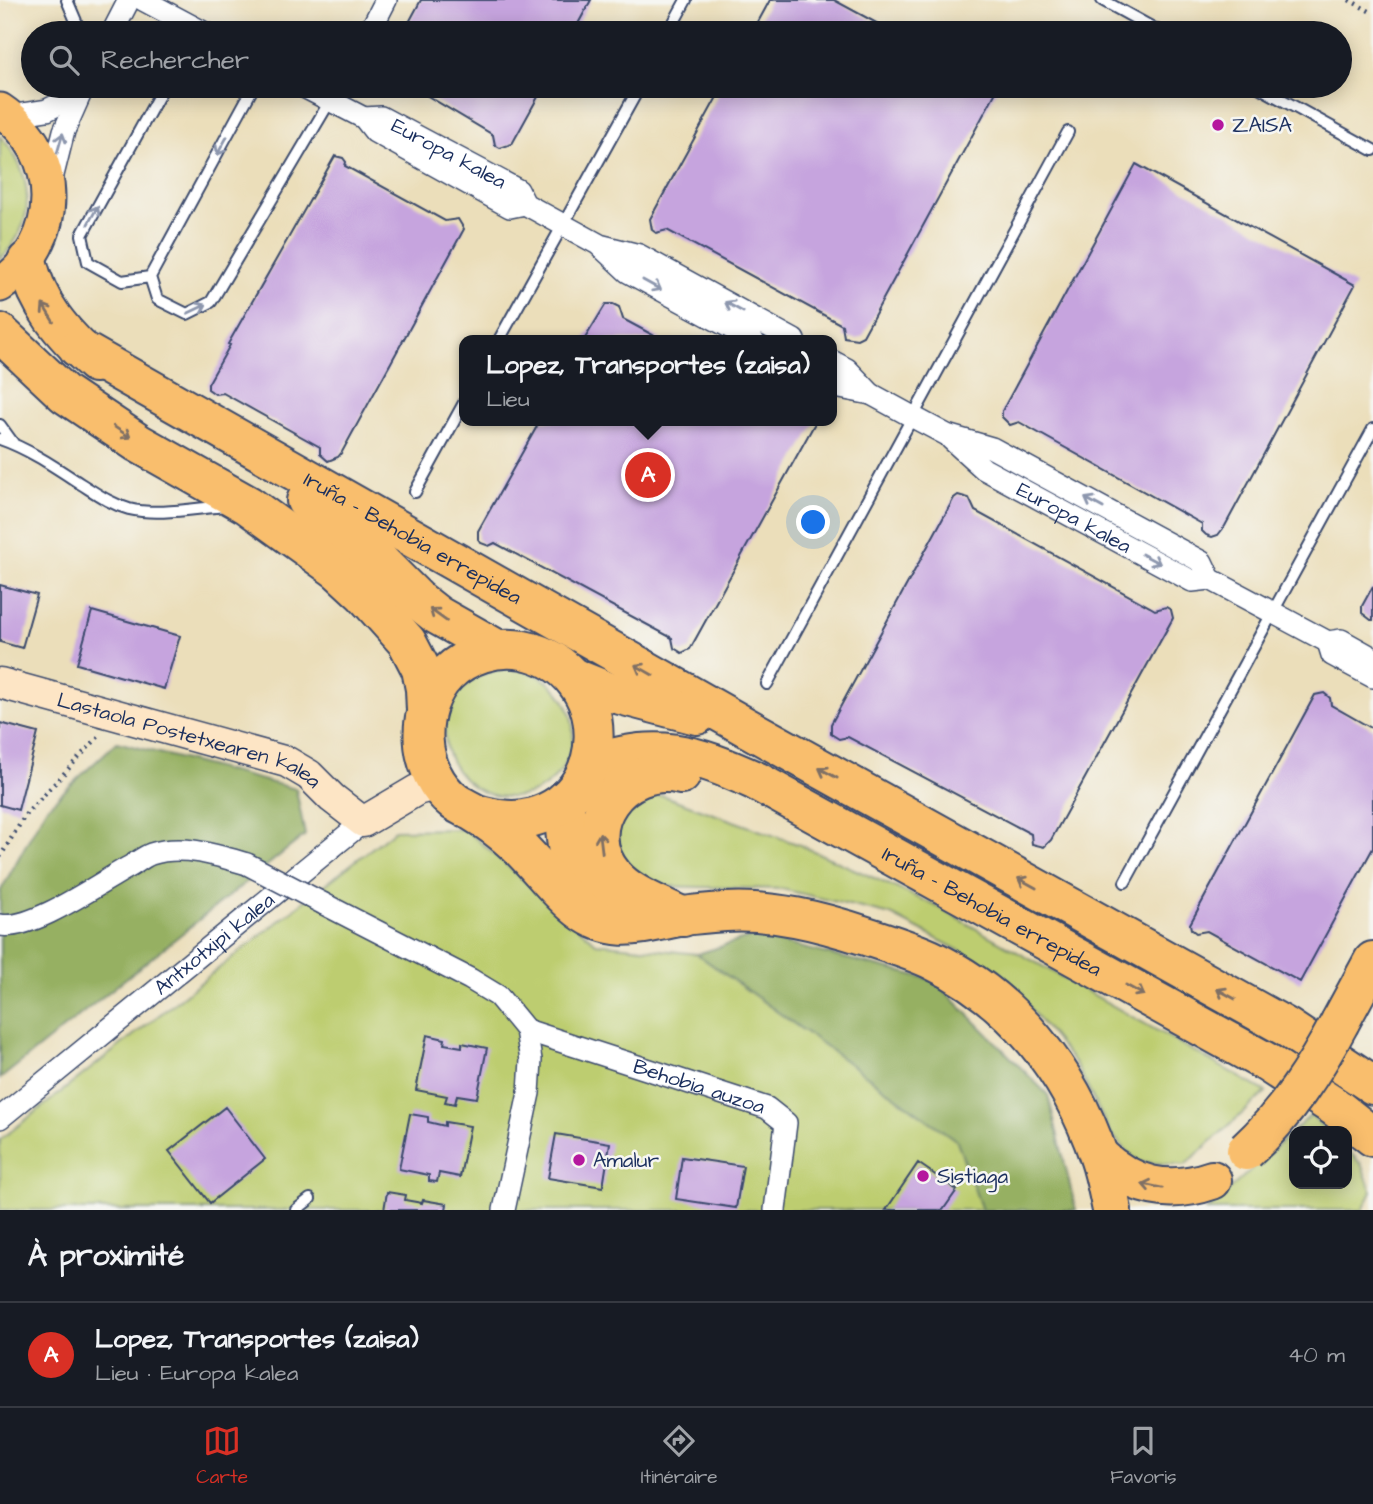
<!DOCTYPE html>
<html lang="fr">
<meta charset="utf-8">
<style>
body{margin:0;font-family:"Architects Daughter",sans-serif;background:#20242c;color:#f1f3f6}
.controls{position:absolute;right:21px;bottom:21px;display:grid;overflow:hidden;border-radius:14px;box-shadow:0 4px 18px #0003}
.controls button{width:63px;height:63px;display:grid;place-items:center;padding:0;border:0;border-bottom:2px solid #363941;background:#171b24;color:#f1f3f6;font:35px sans-serif}
.you{position:absolute;left:814px;top:523px;width:24px;height:24px;margin:-18px;border:5px solid #fff;border-radius:50%;background:#1a73e8;box-shadow:0 0 0 10px #1a73e833}
.badge{display:grid;place-items:center;width:46px;height:46px;border-radius:50%;background:#d93025;color:#fff;font-size:23px;font-weight:700}
.pin{position:absolute;translate:-50% -50%;border:4px solid #fff;box-shadow:0 2px 7px #0006}
.popup{position:absolute;left:459px;top:335px;width:378px;height:91px;box-sizing:border-box;display:grid;place-content:center;border-radius:14px;background:#171b24;filter:drop-shadow(0 2px 5px #0005);font-size:23px;white-space:nowrap;color:#9ea1a6}
.popup b{font-size:26px;color:#f1f3f6}
.popup::after{content:'';position:absolute;left:50%;top:100%;margin-left:-14px;border:14px solid transparent;border-top-color:#171b24}
.list{margin:0;padding:0;list-style:none}
h2{display:flex;justify-content:space-between;align-items:center;height:91px;margin:0;padding:0 28px;font-size:30px}
h2 small{font-size:23px;font-weight:400;color:#9ea1a6}
.list li{display:grid;grid-template-columns:46px 1fr auto;gap:21px;align-items:center;box-sizing:border-box;height:105px;padding:0 28px;border-top:2px solid #363941}
.list b{display:block;font-size:26px;white-space:nowrap}
.list p{margin:0;font-size:23px;white-space:nowrap;color:#9ea1a6}
.list em{font-size:23px;font-style:normal;color:#9ea1a6}
.icon{flex:none;width:38px;height:38px;fill:none;stroke:currentColor;stroke-width:2;stroke-linecap:round;stroke-linejoin:round}
.map{position:relative;flex:none;width:1373px;height:1210px;overflow:hidden}
.search{position:absolute;background:#171b24;box-shadow:0 4px 18px #0003;left:21px;right:21px;top:21px;height:77px;display:flex;align-items:center;gap:18px;box-sizing:border-box;padding:0 24px;border-radius:38px;color:#9ea1a6;font-size:26px}
.sheet{height:196px;background:#171b24}
nav{display:flex;justify-content:space-around;align-items:center;box-sizing:border-box;height:98px;border-top:2px solid #363941;background:#171b24;font-size:19px;color:#9ea1a6}
nav a{display:grid;justify-items:center;gap:4px}
nav .on{color:#d93025}
.map>svg:first-child{display:block}
.green{fill:#bdcd70;stroke:#6c7e67;stroke-width:2}
.forest{fill:#96b062;stroke:#587060;stroke-width:2}
.building{fill:#c6a4de}
.lines{fill:none;stroke-linecap:round;stroke-linejoin:round}
.lane-casing{stroke:#3a496c;stroke-width:14}
.street-casing{stroke:#3a496c;stroke-width:24}
.secondary-casing{stroke:#3a496c;stroke-width:33}
.primary-casing{stroke:#3a496c;stroke-width:37}
.highway-casing{stroke:#3a496c;stroke-width:42}
.path{stroke:#3a496c;stroke-width:4.5;stroke-dasharray:2 5;stroke-linecap:butt}
.lane{stroke:#fff;stroke-width:10}
.street{stroke:#fff;stroke-width:21}
.secondary{stroke:#fde5c5;stroke-width:30}
.primary{stroke:#f9be6d;stroke-width:33}
.highway{stroke:#f9be6d;stroke-width:38}
.street-bridge-casing{stroke:#3a496c;stroke-width:24;stroke-linecap:butt}
.highway-bridge-casing{stroke:#3a496c;stroke-width:42;stroke-linecap:butt}
.street-bridge{stroke:#fff;stroke-width:21}
.highway-bridge{stroke:#f9be6d;stroke-width:38}
.oneway{stroke:#8d97ae}
.oneway2{stroke:#7f6f65}
.poi-dot{fill:#b5179e;stroke:#f6f6f2;stroke-width:2.5}
.labels{text-anchor:middle;dominant-baseline:central;stroke-width:5;stroke-linejoin:round;paint-order:stroke}
.poi-label{font-size:21px;fill:#1b2f5e;stroke:#f6f6f2;text-anchor:start}
.street-label{font-size:21px;fill:#1b2f5e;stroke:#f6f6f2}
</style>
<div class="map">
<svg width="1373" height="1210" viewBox="0 0 1373 1210">
<rect width="100%" height="100%" fill="#f6f6f2"/>
<filter id="ink" filterUnits="userSpaceOnUse"><feTurbulence type="fractalNoise" baseFrequency=".0143" numOctaves="2"/><feDisplacementMap in="SourceGraphic" scale="14" xChannelSelector="R" yChannelSelector="G"/><feConvolveMatrix kernelMatrix="1 2 1 2 8 2 1 2 1" color-interpolation-filters="sRGB"/></filter>
<filter id="wash" filterUnits="userSpaceOnUse"><feTurbulence type="fractalNoise" baseFrequency=".00686" numOctaves="4" result="noise"/><feDisplacementMap in="SourceGraphic" scale="28" xChannelSelector="R" yChannelSelector="G"/><feGaussianBlur stdDeviation="1.57" result="paint"/><feColorMatrix in="noise" values="0 0 0 0 0 0 0 0 0 0 0 0 0 0 0 0 0 1.4 0 .05"/><feComposite in="paint" operator="in"/></filter>
<g filter="url(#wash)">
<rect width="100%" height="100%" fill="#ebdeba"/>
<path class="green" d="M 0,136 C 34,173 38,223 0,259 Z
M445 733a64 64 0 1 1 128 0a64 64 0 1 1-128 0Z
M 642,796 L 664,796 L 800,845 L 932,904 L 1266,1092 L 1185,1165 L 1138,1162 L 1111,1134 L 1075,1063 L 999,971 L 891,915 L 782,889 L 657,886 L 617,859 L 618,814 Z
M 465,829 L 596,943 L 697,954 L 958,1141 L 982,1210 L 0,1210 L 0,1140 L 395,830 Z
M 1311,1115 L 1327,1131 L 1294,1131 L 1294,1184 L 1347,1184 L 1347,1150 L 1361,1164 L 1372,1192 L 1363,1210 L 1207,1210 Z"/>
<path class="forest" d="M 117,742 L 296,789 L 305,835 L 0,1079 L 0,892 L 46,808 Z
M 754,936 L 934,980 L 1048,1095 L 1076,1210 L 982,1210 L 957,1141 L 697,954 Z"/>
<g id="blocks">
<path class="building" d="M 421,0 L 591,0 L 573,33 L 400,33 L 404,27 L 406,28 Z
M 770,0 L 834,0 L 895,33 L 752,33 Z
M 411,86 L 544,86 L 512,144 L 500,148 L 495,145 L 493,135 Z
M 723,86 L 990,86 L 997,90 L 863,336 L 857,339 L 844,337 L 842,325 L 667,230 L 656,233 L 652,230 L 650,219 Z
M 335,156 L 343,158 L 346,162 L 345,166 L 445,221 L 458,219 L 464,229 L 342,452 L 338,457 L 328,461 L 320,454 L 320,447 L 223,393 L 215,394 L 208,389 L 208,384 L 230,345 L 228,344 Z
M 1136,164 L 1355,285 L 1225,526 L 1218,535 L 1212,537 L 1206,535 L 1202,531 L 1202,524 L 1019,422 L 1010,425 L 1002,417 L 1002,411 Z
M 606,304 L 613,304 L 619,307 L 623,319 L 662,340 L 584,340 Z
M 540,421 L 815,421 L 815,423 L 690,649 L 682,653 L 674,648 L 672,638 L 495,543 L 489,546 L 481,543 L 478,539 L 478,531 Z
M 958,495 L 969,498 L 975,511 L 1150,607 L 1155,610 L 1166,607 L 1171,610 L 1173,618 L 1051,840 L 1044,847 L 1032,844 L 1031,834 L 848,737 L 839,739 L 831,734 L 831,724 L 954,498 Z
M 0,585 L 37,595 L 22,648 L 0,642 Z
M 1373,586 L 1373,620 L 1371,620 L 1362,613 L 1362,606 Z
M 92,611 L 180,636 L 164,689 L 77,664 Z
M 1324,693 L 1330,698 L 1331,705 L 1373,729 L 1373,848 L 1300,982 L 1207,931 L 1196,933 L 1191,929 L 1190,924 L 1315,695 Z
M 0,723 L 38,733 L 18,810 L 0,805 Z
M 427,1035 L 445,1039 L 444,1044 L 462,1047 L 462,1043 L 487,1048 L 477,1098 L 457,1095 L 455,1104 L 445,1102 L 447,1096 L 416,1090 Z
M 225,1107 L 265,1159 L 210,1203 L 169,1151 Z
M 410,1114 L 428,1117 L 428,1122 L 445,1126 L 445,1122 L 470,1126 L 460,1177 L 439,1173 L 437,1182 L 429,1181 L 429,1175 L 399,1169 Z
M 556,1134 L 610,1143 L 603,1187 L 548,1178 Z
M 682,1157 L 743,1166 L 736,1208 L 676,1199 Z
M 918,1163 L 957,1190 L 943,1210 L 886,1210 Z
M 387,1192 L 406,1195 L 405,1200 L 422,1203 L 423,1200 L 447,1204 L 446,1210 L 384,1210 Z"/>
</g>
</g>
<g filter="url(#ink)">
<use href="#blocks" fill-opacity="0" stroke="#3a496c" stroke-width="2"/>
<g class="lines">
<defs>
<path id="lane" d="M 67,0 L 81,33
M 1102,0 L 1162,33
M 668,33 L 686,0
M 254,86 L 150,277 L 157,299 L 187,314 L 211,302 L 330,101
M 1257,86 L 1373,150
M 150,277 L 122,281 L 88,262 L 82,235 L 164,86
M 499,340 L 640,86
M 0,425 L 13,443
M 0,439 C 29,449 55,467 81,484 C 97,494 111,504 129,509 C 158,516 196,508 227,506
M 415,492 L 464,403
M 767,684 L 1068,132
M 1125,882 L 1373,429
M 296,1210 L 310,1199"/>
<g id="street">
<path d="M 143,0 L 205,33"/>
<path d="M 112,33 L 129,0"/>
<path d="M 369,33 L 386,0"/>
<path d="M 302,86 L 364,118 L 375,132 L 510,207 L 525,204"/>
<path d="M 9,116 L 47,110 L 81,93"/>
<path id="s1" d="M 364,118 L 381,117 L 518,190 L 525,204 L 598,244 L 628,272 L 753,340"/>
<path d="M 51,183 L 64,131 L 84,86"/>
<path d="M 603,246 L 639,255 L 794,340"/>
<path d="M 832,361 L 847,369 L 871,394 L 913,417 L 947,435 L 992,448 L 1202,562 L 1210,579 L 1328,642 L 1341,640 L 1373,658"/>
<path d="M 832,383 L 840,388 L 871,394"/>
<path id="s2" d="M 951,439 L 984,469 L 1192,581 L 1210,579"/>
<path d="M 1328,642 L 1332,655 L 1373,677"/>
<path d="M 324,904 L 470,979 L 498,996 L 526,1030 L 531,1060 L 529,1093 L 504,1210"/>
<path d="M 0,925 C 32,931 98,884 127,868 C 135,864 143,857 151,854 C 183,844 216,855 247,864"/>
<path id="s3" d="M 526,1030 L 767,1108 L 786,1123 L 775,1210"/>
<path id="s4" d="M 0,1118 L 363,822"/>
</g>
<g id="secondary">
<path id="s5" d="M 0,683 L 287,762 L 309,775 L 332,798 L 363,822 L 417,790 L 438,784"/>
</g>
<path id="primary" d="M 0,110 C 64,153 64,242 0,285"/>
<g id="highway">
<path d="M 27,261 C 38,306 62,333 95,363"/>
<path d="M 0,333 L 65,394 L 138,443 L 248,505 L 338,570 L 364,594 L 407,642 L 421,669 L 425,689 L 426,711"/>
<path id="s6" d="M 78,348 L 746,727 L 1286,1027 L 1373,1085"/>
<path d="M 306,501 L 366,548 L 418,600 L 437,615 L 497,649"/>
<path d="M 574,678 L 609,692 L 697,715"/>
<path id="s7" d="M 589,765 C 656,741 694,753 756,781 L 1266,1062 L 1335,1107 L 1373,1137"/>
<path d="M 681,775 C 622,761 572,827 614,876 C 630,895 660,905 683,917"/>
<path d="M 566,799 C 562,842 566,877 610,898"/>
<path d="M 477,814 C 492,818 508,822 524,819 C 618,802 616,668 523,650 C 496,645 466,655 447,674 C 413,709 416,772 455,802 C 461,806 468,809 473,812 C 488,821 504,833 517,845 C 538,865 556,891 579,909 C 615,937 645,923 684,916 C 697,914 711,913 725,912 C 773,909 820,921 866,936 C 888,943 910,950 930,959 C 1013,998 1070,1071 1099,1157 C 1105,1174 1108,1192 1112,1210"/>
<path d="M 1340,1022 L 1373,961"/>
<path d="M 1099,1156 C 1132,1187 1169,1195 1212,1180"/>
</g>
</defs>
<use href="#lane" class="lane-casing"/>
<use href="#street" class="street-casing"/>
<use href="#secondary" class="secondary-casing"/>
<use href="#primary" class="primary-casing"/>
<use href="#highway" class="highway-casing"/>
<path class="path" d="M 1349,0 L 1373,13
M 0,857 L 26,814 L 99,736"/>
<use href="#lane" class="lane"/>
<use href="#street" class="street"/>
<use href="#secondary" class="secondary"/>
<use href="#primary" class="primary"/>
<use href="#highway" class="highway"/>
<defs>
<path id="street-bridge" d="M 247,864 L 324,904"/>
<path id="highway-bridge" d="M 1246,1151 C 1286,1114 1314,1071 1340,1022"/>
</defs>
<use href="#street-bridge" class="street-bridge-casing"/>
<use href="#highway-bridge" class="highway-bridge-casing"/>
<use href="#street-bridge" class="street-bridge"/>
<use href="#highway-bridge" class="highway-bridge"/>
</g>
<defs><path id="oneway-shaft" d="M-6 0H5M1.5-3L5.5 0L1.5 3" fill="none" stroke-width="1.6" stroke-linecap="round" stroke-linejoin="round" transform="scale(1.75)"/></defs>
<g class="oneway">
<use href="#oneway-shaft" transform="translate(60 143) rotate(-74)"/>
<use href="#oneway-shaft" transform="translate(222 146) rotate(119)"/>
<use href="#oneway-shaft" transform="translate(93 215) rotate(-61)"/>
<use href="#oneway-shaft" transform="translate(652 285) rotate(29)"/>
<use href="#oneway-shaft" transform="translate(734 307) rotate(-151)"/>
<use href="#oneway-shaft" transform="translate(197 309) rotate(-25)"/>
<use href="#oneway-shaft" transform="translate(1094 503) rotate(-151)"/>
<use href="#oneway-shaft" transform="translate(1151 559) rotate(28)"/>
</g>
<g class="oneway2">
<use href="#oneway-shaft" transform="translate(48 313) rotate(-122)"/>
<use href="#oneway-shaft" transform="translate(122 432) rotate(34)"/>
<use href="#oneway-shaft" transform="translate(438 615) rotate(-144)"/>
<use href="#oneway-shaft" transform="translate(644 670) rotate(-150)"/>
<use href="#oneway-shaft" transform="translate(828 773) rotate(-151)"/>
<use href="#oneway-shaft" transform="translate(601 843) rotate(-97)"/>
<use href="#oneway-shaft" transform="translate(1027 883) rotate(-151)"/>
<use href="#oneway-shaft" transform="translate(1135 990) rotate(29)"/>
<use href="#oneway-shaft" transform="translate(1226 994) rotate(-151)"/>
<use href="#oneway-shaft" transform="translate(1152 1186) rotate(-168)"/>
</g>
</g>
<g class="poi-dot">
<circle cx="1218" cy="125" r="7"/>
<circle cx="579" cy="1160" r="7"/>
<circle cx="923" cy="1176" r="7"/>
</g>
<g class="labels">
<g class="poi-label">
<text x="1232" y="125">ZAISA</text>
<text x="593" y="1160">Amalur</text>
<text x="937" y="1176">Sistiaga</text>
</g>
<g class="street-label">
<text stroke="none"><textPath href="#s1" startOffset="94">Europa kalea</textPath></text>
<text stroke="none"><textPath href="#s2" startOffset="147">Europa kalea</textPath></text>
<text stroke="none"><textPath href="#s6" startOffset="385">Iruña - Behobia errepidea</textPath></text>
<text stroke="none"><textPath href="#s5" startOffset="198">Lastaola Postetxearen kalea</textPath></text>
<text stroke="none"><textPath href="#s7" startOffset="443">Iruña - Behobia errepidea</textPath></text>
<text stroke="none"><textPath href="#s4" startOffset="276">Antxotxipi kalea</textPath></text>
<text stroke="none"><textPath href="#s3" startOffset="182">Behobia auzoa</textPath></text>
</g>
</g>
</svg>
<div class="controls">
<button><svg class="icon" aria-label="locate" viewBox="0 0 24 24"><circle cx="12" cy="12" r="6"/><path d="M12 2v4M12 18v4M2 12h4M18 12h4"/></svg></button>
</div>
<div class="you"></div>
<div class="pin badge" style="left:648px;top:475px">A</div>
<div class="popup"><b>Lopez, Transportes (zaisa)</b>Lieu</div>
<div class="search"><svg class="icon" aria-label="search" viewBox="0 0 24 24"><circle cx="10" cy="10" r="6"/><path d="M15 15l6 6"/></svg>Rechercher</div>
</div>
<section class="sheet">
<h2>À proximité<small></small></h2>
<ul class="list">
<li><span class="badge">A</span><div><b>Lopez, Transportes (zaisa)</b><p>Lieu · Europa kalea</p></div><em>40 m</em></li>
</ul>
</section>
<nav>
<a class="on"><svg class="icon" aria-label="map" viewBox="0 0 24 24"><path d="M3 6l6-2 6 2 6-2v14l-6 2-6-2-6 2zM9 4v14M15 6v14"/></svg>Carte</a>
<a><svg class="icon" aria-label="directions" viewBox="0 0 24 24"><path d="M12 3l9 9-9 9-9-9zM9 14v-3h6M13 9l2 2-2 2"/></svg>Itinéraire</a>
<a><svg class="icon" aria-label="saved" viewBox="0 0 24 24"><path d="M7 4h10v16l-5-4-5 4z"/></svg>Favoris</a>
</nav>
